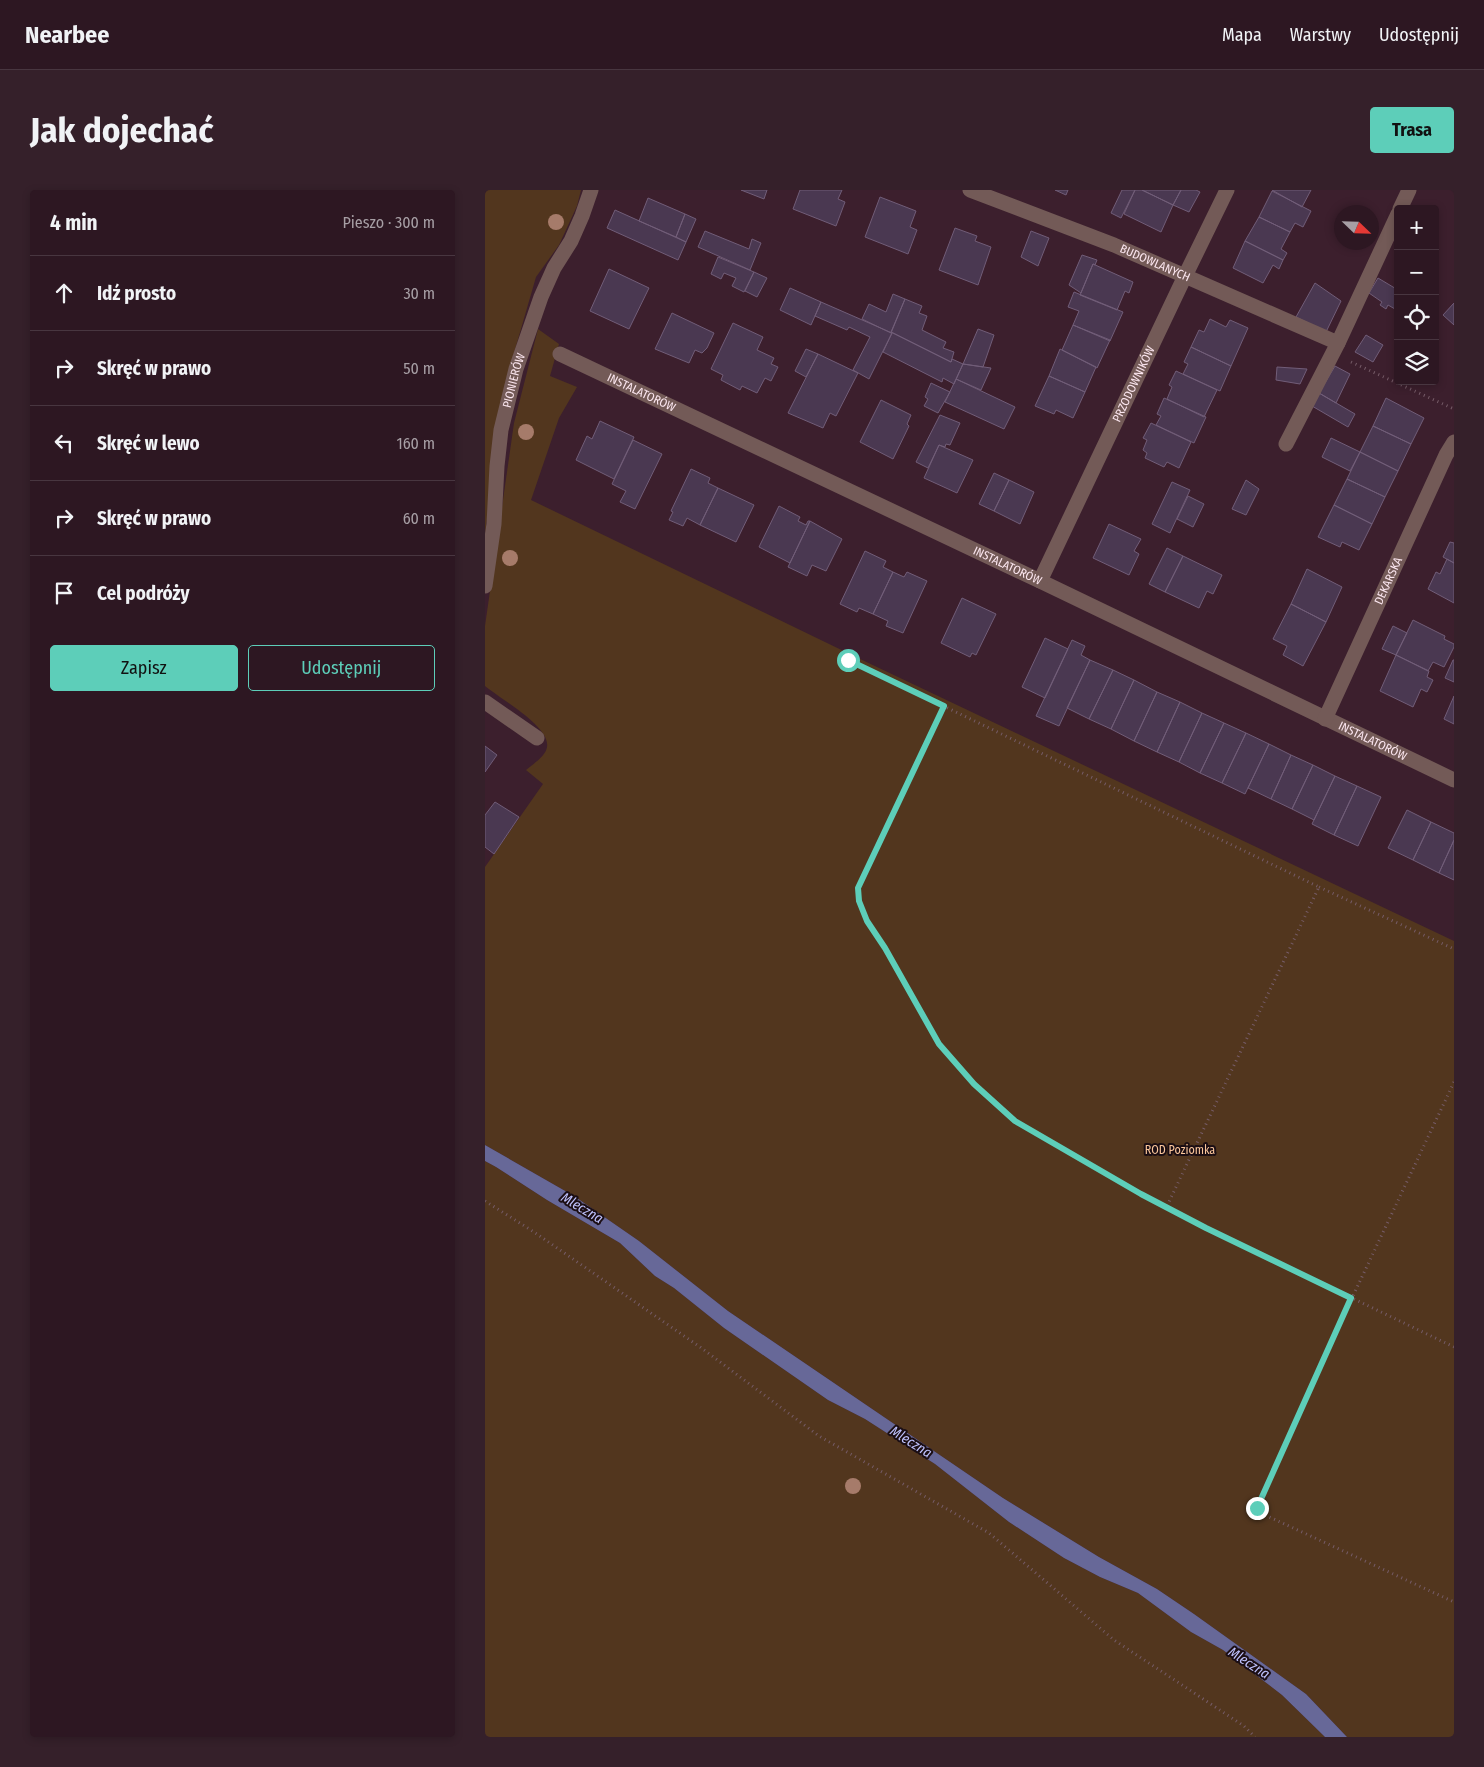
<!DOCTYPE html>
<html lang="pl">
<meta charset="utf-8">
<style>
body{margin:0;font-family:"Fira Sans Condensed",sans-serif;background:#35202a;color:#f1f3f6}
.controls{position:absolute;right:15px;top:15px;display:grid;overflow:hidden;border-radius:5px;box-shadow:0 2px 8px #0003}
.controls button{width:45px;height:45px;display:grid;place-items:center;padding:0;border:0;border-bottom:1px solid #483640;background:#2d1722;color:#f1f3f6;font:25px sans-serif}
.compass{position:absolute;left:849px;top:15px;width:45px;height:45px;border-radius:50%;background:#2d1722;box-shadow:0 2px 8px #0003;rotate:113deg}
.stop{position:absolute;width:15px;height:15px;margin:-11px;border:4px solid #5dceb9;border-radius:50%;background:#fff}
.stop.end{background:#5dceb9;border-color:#fff;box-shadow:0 1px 5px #0008}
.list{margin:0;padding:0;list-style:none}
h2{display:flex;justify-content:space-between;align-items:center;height:65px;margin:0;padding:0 20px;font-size:21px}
h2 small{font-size:16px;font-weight:400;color:#a79fa5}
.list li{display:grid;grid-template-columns:32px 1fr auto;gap:15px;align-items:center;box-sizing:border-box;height:75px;padding:0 20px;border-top:1px solid #483640}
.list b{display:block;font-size:19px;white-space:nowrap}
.list em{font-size:16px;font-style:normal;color:#a79fa5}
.actions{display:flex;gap:10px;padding:15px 20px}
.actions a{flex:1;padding:11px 0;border:1px solid #5dceb9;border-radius:5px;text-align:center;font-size:18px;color:#5dceb9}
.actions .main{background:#5dceb9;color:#111}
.icon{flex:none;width:28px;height:28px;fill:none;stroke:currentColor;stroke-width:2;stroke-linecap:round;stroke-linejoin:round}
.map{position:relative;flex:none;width:969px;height:1547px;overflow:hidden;border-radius:5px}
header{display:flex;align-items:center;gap:30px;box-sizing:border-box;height:70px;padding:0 25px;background:#2d1722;border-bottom:1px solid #483640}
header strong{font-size:24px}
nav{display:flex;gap:28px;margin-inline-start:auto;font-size:18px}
.intro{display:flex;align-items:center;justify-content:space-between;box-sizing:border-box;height:120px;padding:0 30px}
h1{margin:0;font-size:35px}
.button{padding:12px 22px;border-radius:5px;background:#5dceb9;color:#111;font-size:18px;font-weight:700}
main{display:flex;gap:30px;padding:0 30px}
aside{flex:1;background:#2d1722;border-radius:5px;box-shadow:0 2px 8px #0003}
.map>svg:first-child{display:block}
.green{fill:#52361e}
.water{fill:#676898}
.building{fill:#4a3851;stroke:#715d78}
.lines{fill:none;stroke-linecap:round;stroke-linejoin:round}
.path{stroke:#765c68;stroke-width:3;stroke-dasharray:1 4;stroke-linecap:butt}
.minor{stroke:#735a57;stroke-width:15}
.tree{fill:#a67b6a}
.route{stroke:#5dceb9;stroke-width:6}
.labels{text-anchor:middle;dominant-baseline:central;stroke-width:4;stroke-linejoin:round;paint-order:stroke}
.street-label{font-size:12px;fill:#fbe6ef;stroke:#1b0e14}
.park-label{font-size:12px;fill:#fcc79c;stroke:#1b0e14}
.water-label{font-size:14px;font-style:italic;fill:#bec1fc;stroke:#1b0e14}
</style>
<header>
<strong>Nearbee</strong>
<nav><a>Mapa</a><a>Warstwy</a><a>Udostępnij</a></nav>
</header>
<div class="intro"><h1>Jak dojechać</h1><a class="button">Trasa</a></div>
<main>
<aside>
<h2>4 min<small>Pieszo · 300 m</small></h2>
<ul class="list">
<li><svg class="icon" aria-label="ahead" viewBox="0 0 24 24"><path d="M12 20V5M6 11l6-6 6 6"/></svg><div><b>Idź prosto</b></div><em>30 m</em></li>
<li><svg class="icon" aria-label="right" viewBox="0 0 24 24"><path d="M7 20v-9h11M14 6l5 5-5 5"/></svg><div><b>Skręć w prawo</b></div><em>50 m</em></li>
<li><svg class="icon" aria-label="left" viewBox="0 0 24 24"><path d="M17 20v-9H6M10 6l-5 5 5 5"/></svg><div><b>Skręć w lewo</b></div><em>160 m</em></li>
<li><svg class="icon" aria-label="right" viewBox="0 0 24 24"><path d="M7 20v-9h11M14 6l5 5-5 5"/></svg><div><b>Skręć w prawo</b></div><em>60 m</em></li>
<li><svg class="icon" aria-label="arrive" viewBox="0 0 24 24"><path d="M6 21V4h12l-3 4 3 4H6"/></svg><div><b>Cel podróży</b></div></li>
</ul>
<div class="actions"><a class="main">Zapisz</a><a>Udostępnij</a></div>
</aside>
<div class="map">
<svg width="969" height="1547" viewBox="0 0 969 1547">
<rect width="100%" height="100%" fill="#3c1f2d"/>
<path class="green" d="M 0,0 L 96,0 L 92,16 L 74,55 L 51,87 L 20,194 L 0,344 Z
M 53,139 L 74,154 L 65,186 L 92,197 L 74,228 L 46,310 L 373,468 L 969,751 L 969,1547 L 862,1547 L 821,1504 L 709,1424 L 672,1399 L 614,1367 L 518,1308 L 243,1121 L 154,1051 L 89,1006 L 0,955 L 0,677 L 58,594 L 41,580 C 48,574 61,566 62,557 C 66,537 14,508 0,496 L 0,436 L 29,233 Z
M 0,971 L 11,977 L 62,1010 L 135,1053 L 170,1086 L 189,1098 L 239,1138 L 343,1210 L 380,1229 L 450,1274 L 524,1332 L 579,1368 L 615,1387 L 653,1403 L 706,1442 L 738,1460 L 797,1505 L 840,1547 L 0,1547 Z"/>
<path class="water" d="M 0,955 L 89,1006 L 154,1051 L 243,1121 L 518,1308 L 614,1367 L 672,1399 L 709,1424 L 821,1504 L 862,1547 L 840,1547 L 797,1505 L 738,1460 L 706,1442 L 653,1403 L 615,1387 L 579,1368 L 524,1332 L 450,1274 L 380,1229 L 343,1210 L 239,1138 L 189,1098 L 170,1086 L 135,1053 L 62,1010 L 11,977 L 0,971 Z"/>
<path class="building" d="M 256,0 L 282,0 L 279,9 Z
M 315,0 L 357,0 L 353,9 L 360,12 L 351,36 L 308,19 Z
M 570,0 L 583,0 L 581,5 Z
M 637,0 L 650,0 L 636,28 L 626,23 Z
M 650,0 L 657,0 L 688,15 L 676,42 L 639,24 Z
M 657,0 L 696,0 L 688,15 Z
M 696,0 L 711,0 L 715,2 L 704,22 L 688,15 Z
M 787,0 L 826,0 L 817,17 Z
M 787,1 L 826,21 L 818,37 L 810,33 L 805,42 L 774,27 Z
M 395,7 L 431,21 L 425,37 L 432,40 L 423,64 L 380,47 Z
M 163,8 L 200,24 L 191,47 L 154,31 Z
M 130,20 L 201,52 L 193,70 L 122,38 Z
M 200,24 L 211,29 L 201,52 L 191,47 Z
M 774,27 L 805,42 L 796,59 L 802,63 L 798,70 L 760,51 Z
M 470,38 L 492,46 L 490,51 L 506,57 L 493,95 L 454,80 Z
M 220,41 L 264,59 L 267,49 L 276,53 L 265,80 L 213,57 Z
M 546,41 L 564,48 L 553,76 L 536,67 Z
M 760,51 L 798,70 L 794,79 L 788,75 L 778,93 L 748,78 Z
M 597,65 L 612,70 L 610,75 L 608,74 L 596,103 L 584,95 Z
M 233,67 L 269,82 L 259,102 L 247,96 L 251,88 L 239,83 L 236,89 L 226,84 Z
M 608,74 L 648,92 L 644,103 L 640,101 L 632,120 L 595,105 Z
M 124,79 L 164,98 L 144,139 L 105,121 Z
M 269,82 L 282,88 L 272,107 L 260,101 Z
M 893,88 L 913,100 L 913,115 L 910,119 L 903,115 L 901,119 L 895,115 L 897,112 L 884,103 Z
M 830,93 L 856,111 L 841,142 L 811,127 Z
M 305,98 L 336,112 L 326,135 L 295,120 Z
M 589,102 L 638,122 L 625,151 L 588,135 L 594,121 L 583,117 Z
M 408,104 L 420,109 L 406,143 L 377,129 L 384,114 L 401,122 Z
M 420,109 L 437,116 L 434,123 L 442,126 L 437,140 L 461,152 L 458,158 L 469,162 L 466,172 L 406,142 Z
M 336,112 L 407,143 L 384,189 L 368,180 L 385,147 L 364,137 L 362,140 L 330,126 Z
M 969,113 L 969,135 L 958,125 Z
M 187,123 L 229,143 L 222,158 L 217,163 L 210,160 L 204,173 L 170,159 Z
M 725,129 L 741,137 L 745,130 L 763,138 L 746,176 L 706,157 L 714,140 L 719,142 Z
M 248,133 L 278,147 L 272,160 L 289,168 L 286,174 L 293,177 L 286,191 L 280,188 L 272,203 L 257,196 L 255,200 L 236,190 L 238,185 L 226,179 Z
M 588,135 L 625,150 L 612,178 L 577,160 Z
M 493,139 L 509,145 L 498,177 L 478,174 Z
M 406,142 L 466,172 L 467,169 L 478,174 L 469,194 L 458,188 L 457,192 L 398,162 L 407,143 Z
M 881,145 L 898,155 L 888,172 L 870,162 Z
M 706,157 L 746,176 L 735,201 L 698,184 L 703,174 L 699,172 Z
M 321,159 L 333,164 L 321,187 L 310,181 Z
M 575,159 L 611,177 L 600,202 L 564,186 Z
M 333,164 L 373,183 L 351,226 L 345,223 L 338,238 L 303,223 Z
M 478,174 L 506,178 L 496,200 L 471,189 Z
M 850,176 L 865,184 L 851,213 L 834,203 Z
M 792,177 L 822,179 L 815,194 L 791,190 Z
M 691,181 L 732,200 L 719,227 L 682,209 L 687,197 L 684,195 Z
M 564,186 L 600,202 L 588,228 L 571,220 L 569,224 L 550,216 Z
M 471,189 L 530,217 L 519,239 L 460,212 Z
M 446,193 L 465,202 L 453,223 L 439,216 L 443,209 L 440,207 Z
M 834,203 L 870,224 L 863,237 L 827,216 Z
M 679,208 L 721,227 L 709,253 L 671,235 L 676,226 L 672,224 Z
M 901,208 L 939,228 L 926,254 L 888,236 Z
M 396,210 L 426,225 L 422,234 L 424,236 L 408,269 L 375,252 Z
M 455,225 L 475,233 L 465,255 L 461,254 L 460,257 L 454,255 L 443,278 L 431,272 Z
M 115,231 L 149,247 L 129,289 L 91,270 L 102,246 L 107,249 Z
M 666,233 L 706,252 L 694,278 L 682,272 L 679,277 L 660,268 L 662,263 L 658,260 L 662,250 L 658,248 Z
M 888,236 L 926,254 L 913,281 L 875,262 Z
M 846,248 L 875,262 L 865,281 L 837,267 Z
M 148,250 L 177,264 L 150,319 L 135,312 L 141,301 L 127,294 Z
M 454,255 L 488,270 L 472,303 L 439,288 Z
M 875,262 L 913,281 L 900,307 L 862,289 Z
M 206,279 L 225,288 L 223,293 L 233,298 L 215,335 L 202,328 L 198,336 L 184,330 L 188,322 L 186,321 Z
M 509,283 L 524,290 L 509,321 L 494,314 Z
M 862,289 L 900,307 L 887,334 L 849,315 Z
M 524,290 L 549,302 L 535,334 L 509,321 Z
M 761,290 L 774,299 L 761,325 L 747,319 Z
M 687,292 L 705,300 L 685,343 L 667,334 Z
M 233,298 L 269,315 L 251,352 L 215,335 Z
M 703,306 L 719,314 L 708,337 L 692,329 Z
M 849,315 L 887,334 L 874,360 L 857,352 L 855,357 L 833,347 Z
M 294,316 L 315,327 L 313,331 L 321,335 L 323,331 L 325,331 L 305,373 L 274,357 Z
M 325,331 L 357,349 L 341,381 L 327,375 L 322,386 L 303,377 Z
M 624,334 L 656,349 L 649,361 L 654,364 L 644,385 L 608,368 Z
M 965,352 L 969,353 L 969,373 L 958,367 Z
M 682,358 L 698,366 L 680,402 L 664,394 Z
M 380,361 L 401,371 L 398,377 L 408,382 L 388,424 L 374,418 L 372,422 L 355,414 Z
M 698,366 L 737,385 L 728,404 L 722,401 L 714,418 L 680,402 Z
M 962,369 L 969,373 L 969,413 L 943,399 L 951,382 L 955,384 Z
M 822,379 L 857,397 L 841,432 L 806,414 Z
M 408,382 L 419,387 L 422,382 L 442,391 L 418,443 L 401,436 L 403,431 L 388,424 Z
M 477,408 L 511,424 L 491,465 L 487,463 L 485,467 L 456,453 Z
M 806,414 L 841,432 L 818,476 L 798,465 L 802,456 L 788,449 Z
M 928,430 L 960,446 L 959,449 L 969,454 L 969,457 L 959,477 L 948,472 L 943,481 L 911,465 Z
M 908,436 L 922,443 L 911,465 L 897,459 Z
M 560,448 L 583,459 L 560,508 L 537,497 Z
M 587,450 L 600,456 L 596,465 L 605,470 L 574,536 L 551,526 Z
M 911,465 L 944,481 L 942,487 L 948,490 L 942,502 L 936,499 L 928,517 L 895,501 Z
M 605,470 L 628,480 L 604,529 L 582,518 Z
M 968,470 L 969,470 L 969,492 L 960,488 Z
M 628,480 L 649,490 L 626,539 L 604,529 Z
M 649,490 L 672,502 L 649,551 L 626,539 Z
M 672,502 L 695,512 L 672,562 L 649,551 Z
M 969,506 L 969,534 L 959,529 Z
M 695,512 L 717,523 L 694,572 L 672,562 Z
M 717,523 L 739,533 L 715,583 L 694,572 Z
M 739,533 L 761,543 L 737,593 L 715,583 Z
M 761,543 L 784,554 L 760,604 L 737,593 Z
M 784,554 L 806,565 L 786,609 L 763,598 Z
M 0,556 L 12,565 L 0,582 Z
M 806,565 L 828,575 L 807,619 L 786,609 Z
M 828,575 L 850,586 L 829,630 L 807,619 Z
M 850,586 L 872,596 L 849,645 L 827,634 Z
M 872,596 L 896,607 L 873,656 L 849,645 Z
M 10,612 L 34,627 L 9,664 L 0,657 L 0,625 Z
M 922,620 L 946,632 L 928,670 L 903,658 Z
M 946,632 L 969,643 L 969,650 L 954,683 L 928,670 Z
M 969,650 L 969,690 L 954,683 Z"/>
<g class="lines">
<path class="path" d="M 866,172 L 969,219
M 363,470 L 834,697 L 681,1018
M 459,516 L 373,698 L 374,711 L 382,731 L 400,758 L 454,854 L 489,894 L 530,931 L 656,1004 L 721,1038 L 969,1157
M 834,697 L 969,759
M 969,892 L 867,1108 L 772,1318 L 780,1325 L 969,1412
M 0,1011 L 49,1042 L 215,1157 L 334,1246 L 504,1343 L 629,1450 L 759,1536 L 770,1547"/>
<g class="minor">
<path id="s1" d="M 485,0 L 629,55 L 853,153"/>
<path d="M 915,19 L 924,0"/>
<path id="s2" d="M 75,164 L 555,391 L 969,590"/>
<path d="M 801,254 L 853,153 L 913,24"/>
<path id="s3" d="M 555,391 L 700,86 L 742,0"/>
<path id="s4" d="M 0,396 L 9,334 L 12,276 L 16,240 L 31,179 L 56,107 L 69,78 L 86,51 L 97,26 L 106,0"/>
<path d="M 0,512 L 52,548"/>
<path id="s5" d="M 840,529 L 961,265 L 969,252"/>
</g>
</g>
<g class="tree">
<circle cx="71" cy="32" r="8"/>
<circle cx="41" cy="242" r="8"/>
<circle cx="25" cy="368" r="8"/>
<circle cx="368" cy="1296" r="8"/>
</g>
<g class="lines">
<path class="route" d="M 363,470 L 459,516 L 373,698 L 374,711 L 382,731 L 400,758 L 454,854 L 489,894 L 530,931 L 656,1004 L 721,1038 L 866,1108 L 772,1318"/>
</g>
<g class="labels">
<g class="street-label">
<text stroke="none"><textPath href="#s1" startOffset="199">BUDOWLANYCH</textPath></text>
<text stroke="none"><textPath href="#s4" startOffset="208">PIONIERÓW</textPath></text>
<text stroke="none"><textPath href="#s3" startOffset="218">PRZODOWNIKÓW</textPath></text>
<text stroke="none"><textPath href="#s2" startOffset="90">INSTALATORÓW</textPath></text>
<text stroke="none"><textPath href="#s2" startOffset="495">INSTALATORÓW</textPath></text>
<text stroke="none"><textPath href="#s5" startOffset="152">DEKARSKA</textPath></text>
<text stroke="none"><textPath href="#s2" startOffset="900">INSTALATORÓW</textPath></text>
</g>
<g class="park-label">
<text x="695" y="960">ROD Poziomka</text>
</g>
<g class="water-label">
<text transform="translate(97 1018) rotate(31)">Mleczna</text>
<text transform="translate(426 1252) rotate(32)">Mleczna</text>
<text transform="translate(764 1473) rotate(33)">Mleczna</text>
</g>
</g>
</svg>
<div class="controls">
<button>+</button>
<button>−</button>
<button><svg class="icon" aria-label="locate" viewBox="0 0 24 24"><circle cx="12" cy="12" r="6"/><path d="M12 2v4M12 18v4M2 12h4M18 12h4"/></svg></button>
<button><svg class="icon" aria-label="layers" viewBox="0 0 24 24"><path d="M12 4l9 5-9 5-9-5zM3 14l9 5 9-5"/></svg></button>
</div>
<svg class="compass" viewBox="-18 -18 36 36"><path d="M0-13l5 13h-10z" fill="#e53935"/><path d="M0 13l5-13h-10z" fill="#a79fa5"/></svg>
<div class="stop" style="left:363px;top:470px"></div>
<div class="stop end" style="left:772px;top:1318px"></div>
</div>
</main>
